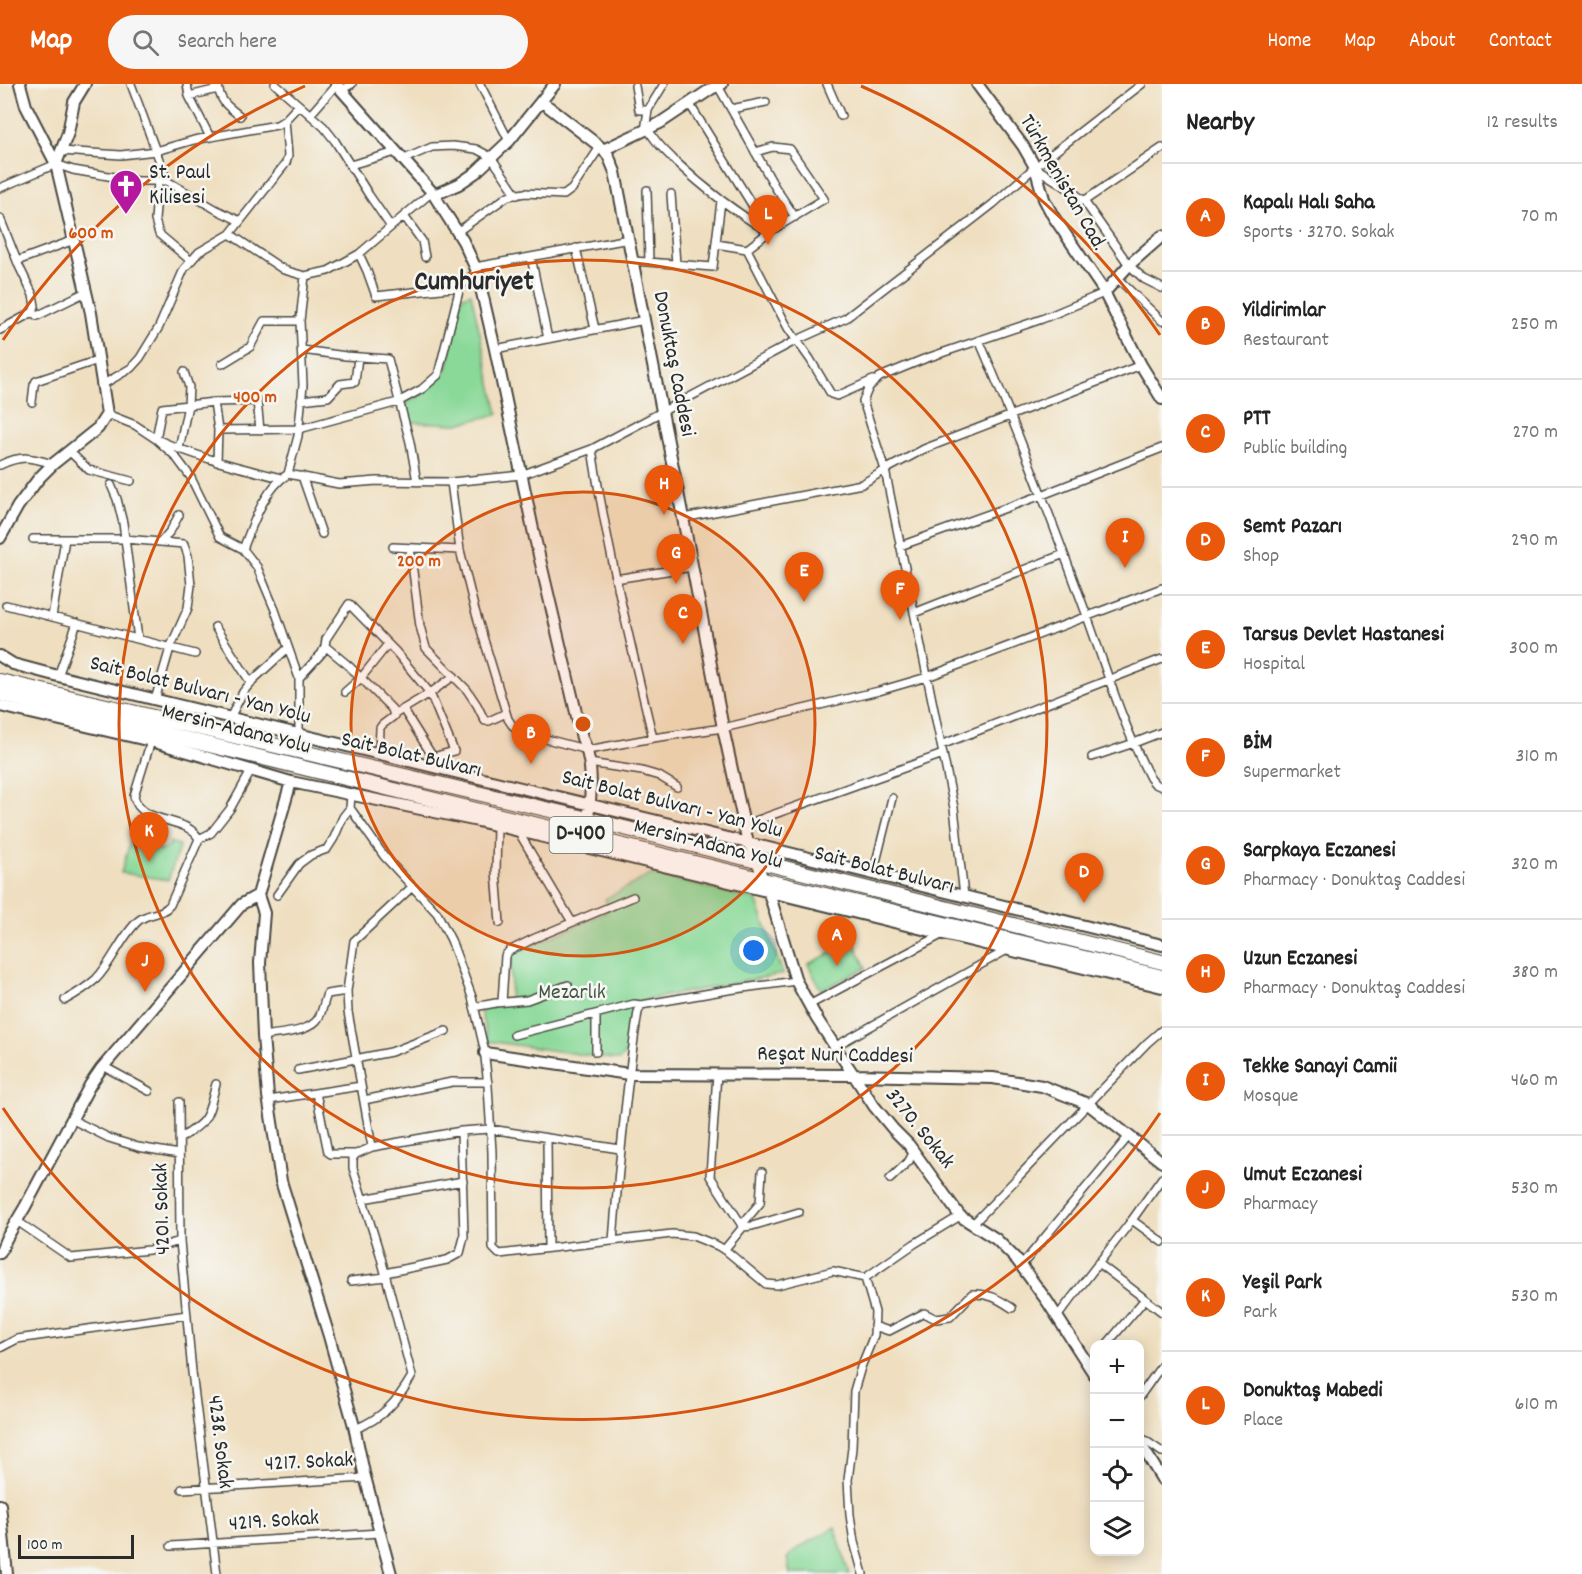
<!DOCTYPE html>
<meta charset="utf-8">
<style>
body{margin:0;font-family:Dekko,sans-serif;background:#f6f6f6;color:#222}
.controls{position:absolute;right:18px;bottom:18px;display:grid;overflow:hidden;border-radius:12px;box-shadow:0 3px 15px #0003}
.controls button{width:54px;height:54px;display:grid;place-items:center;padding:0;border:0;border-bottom:2px solid #e0e0e0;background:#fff;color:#222;font:30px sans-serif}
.scale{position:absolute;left:18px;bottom:15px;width:116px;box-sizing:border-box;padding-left:6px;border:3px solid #2b2b2b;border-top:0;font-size:16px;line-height:21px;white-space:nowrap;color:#2b2b2b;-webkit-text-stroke:4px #f6f6f2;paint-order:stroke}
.you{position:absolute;left:754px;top:867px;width:21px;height:21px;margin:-15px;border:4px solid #fff;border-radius:50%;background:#1a73e8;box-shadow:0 0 0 9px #1a73e833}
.badge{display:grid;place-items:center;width:39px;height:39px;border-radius:50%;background:#ea580c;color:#fff;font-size:20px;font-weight:700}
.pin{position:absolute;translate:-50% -50px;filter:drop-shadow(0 2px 3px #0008)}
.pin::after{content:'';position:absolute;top:32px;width:21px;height:18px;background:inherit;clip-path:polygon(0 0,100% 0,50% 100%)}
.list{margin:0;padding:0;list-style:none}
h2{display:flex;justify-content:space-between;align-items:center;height:78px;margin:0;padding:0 24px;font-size:26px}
h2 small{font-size:20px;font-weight:400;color:#767676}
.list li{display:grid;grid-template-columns:39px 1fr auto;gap:18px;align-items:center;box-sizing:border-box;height:108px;padding:0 24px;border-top:2px solid #e0e0e0}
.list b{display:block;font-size:22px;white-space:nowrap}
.list p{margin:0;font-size:20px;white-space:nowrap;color:#767676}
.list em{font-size:20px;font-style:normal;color:#767676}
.icon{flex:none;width:33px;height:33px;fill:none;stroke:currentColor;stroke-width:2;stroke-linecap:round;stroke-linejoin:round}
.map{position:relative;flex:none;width:1162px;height:1490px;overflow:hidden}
header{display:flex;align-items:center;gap:36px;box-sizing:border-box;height:84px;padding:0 30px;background:#ea580c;color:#fff}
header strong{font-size:28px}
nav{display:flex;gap:33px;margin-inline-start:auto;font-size:21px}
.search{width:420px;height:54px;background:#f6f6f6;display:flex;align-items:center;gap:15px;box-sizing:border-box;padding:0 21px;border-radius:33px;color:#767676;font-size:22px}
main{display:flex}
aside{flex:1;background:#fff}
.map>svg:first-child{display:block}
.green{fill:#8ad999;stroke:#5a8262;stroke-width:1.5}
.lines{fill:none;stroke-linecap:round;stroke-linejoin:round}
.street-casing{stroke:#484641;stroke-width:10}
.secondary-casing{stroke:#484641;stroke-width:14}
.highway-casing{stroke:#484641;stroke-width:16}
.street{stroke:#fff;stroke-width:7}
.secondary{stroke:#fff;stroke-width:10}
.highway{stroke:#fff;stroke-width:14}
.ring{fill:none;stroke:#d5540f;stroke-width:3}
.labels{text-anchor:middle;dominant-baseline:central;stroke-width:5;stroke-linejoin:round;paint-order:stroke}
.shield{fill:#f6f6f2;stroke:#686867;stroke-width:1.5}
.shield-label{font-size:21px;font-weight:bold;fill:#2b2b2b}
.poi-label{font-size:22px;fill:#2b2b2b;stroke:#f6f6f2;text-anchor:start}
.street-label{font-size:22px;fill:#2b2b2b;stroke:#f6f6f2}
.park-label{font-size:22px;fill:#435646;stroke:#f6f6f2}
.district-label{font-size:28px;font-weight:bold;fill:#2b2b2b;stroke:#f6f6f2}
.centre{fill:#d5540f;stroke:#f6f6f2;stroke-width:3}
.ring-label{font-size:18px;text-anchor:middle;font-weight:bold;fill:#d5540f;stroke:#f6f6f2;stroke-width:5;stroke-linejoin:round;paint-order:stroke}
</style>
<header>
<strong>Map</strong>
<div class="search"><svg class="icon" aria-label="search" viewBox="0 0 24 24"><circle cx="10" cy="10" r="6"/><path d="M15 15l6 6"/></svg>Search here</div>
<nav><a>Home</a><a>Map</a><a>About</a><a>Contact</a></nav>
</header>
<main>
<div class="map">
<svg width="1162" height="1490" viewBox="0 0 1162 1490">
<rect width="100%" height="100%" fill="#f6f6f2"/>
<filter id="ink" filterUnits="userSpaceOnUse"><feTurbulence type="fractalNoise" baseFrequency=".0167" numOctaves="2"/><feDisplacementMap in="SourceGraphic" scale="12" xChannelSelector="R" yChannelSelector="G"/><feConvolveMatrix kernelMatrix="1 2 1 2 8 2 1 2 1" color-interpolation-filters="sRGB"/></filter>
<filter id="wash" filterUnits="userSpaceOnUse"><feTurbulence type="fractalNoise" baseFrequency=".008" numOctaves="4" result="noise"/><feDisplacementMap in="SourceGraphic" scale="24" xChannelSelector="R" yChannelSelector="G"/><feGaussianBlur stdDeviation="1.35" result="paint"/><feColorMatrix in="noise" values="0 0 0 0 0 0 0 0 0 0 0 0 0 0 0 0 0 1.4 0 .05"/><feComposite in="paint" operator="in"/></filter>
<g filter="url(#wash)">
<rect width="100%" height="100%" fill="#efdfc0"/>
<path class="green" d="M 471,209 L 498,330 L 458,340 L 407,338 L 404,323 L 405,320 L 422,310 L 435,299 L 446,286 L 449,278 L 450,263 L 460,217 L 463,212 Z
M 132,751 L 142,754 L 147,763 L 151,761 L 154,767 L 159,764 L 161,767 L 170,762 L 169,758 L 180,761 L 168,796 L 121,789 Z
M 652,790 L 756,816 L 783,890 L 634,918 L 625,971 L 619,976 L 488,957 L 479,922 L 510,914 L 512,871 L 608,827 L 605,815 Z
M 854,858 L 866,884 L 821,906 L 808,880 Z
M 835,1443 L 849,1490 L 790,1490 L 787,1474 L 798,1464 Z"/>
</g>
<g filter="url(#ink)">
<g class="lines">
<defs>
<path id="street" d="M 131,0 L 167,97
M 187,0 L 189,12 L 210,53
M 218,0 C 219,17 228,23 240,32
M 275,0 L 324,43 L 335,57 L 369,111 L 391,143
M 480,0 L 509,57
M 827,0 L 841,32
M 635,2 L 639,26 L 648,26
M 718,2 L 775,103 L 795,133
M 341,6 L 352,0
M 189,12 L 218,5
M 689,19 L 767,145
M 731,25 L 766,18
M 310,31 L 336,1
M 648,45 C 656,60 664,65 675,77 C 705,105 733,127 769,148
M 645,47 L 648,26 L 664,0
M 61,67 L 121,71 L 156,67 L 194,56 L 277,41 L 285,36 L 299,21
M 755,68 L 773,63 L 790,65 L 824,115 L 769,148 L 747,165 L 788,244 L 810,275 L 831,310 L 837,312 L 873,296
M 402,76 L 432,63 L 453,62 L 476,65 L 491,73 L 517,111
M 350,81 L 396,68
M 1036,84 L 1072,107 L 1084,117 L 1129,181 L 1144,195 L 1162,204
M 158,98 L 155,136 L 159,150 L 191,177
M 0,104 L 56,80 L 73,86 L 138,97 L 167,97 L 217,126 L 240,137
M 647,106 L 649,178
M 671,110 L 676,180
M 1084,117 L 1162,64
M 404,132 L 422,157 L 425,173
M 0,134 L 19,182 L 33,211 L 35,222 L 33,228 L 0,246
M 457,148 L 508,112 L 525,109 L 564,111 L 572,105 L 600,63
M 230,150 L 284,186 L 305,192 L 328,187 L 359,170 L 432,108
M 716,160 L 747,165
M 576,164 L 595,245
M 359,170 L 367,187 L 376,212 L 460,203 L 477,187
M 531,173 L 548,255
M 17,177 L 74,156
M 634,177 L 713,183 L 721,117
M 475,183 L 629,155
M 1117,194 L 1162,237
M 33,228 L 37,232 L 41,230 L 86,208
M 979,256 C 1017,344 1051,434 1084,524 C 1105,581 1122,640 1150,694 L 1155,700 L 1162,703
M 495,265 L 645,236
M 302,266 L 346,272 L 388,275 L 410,358 L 417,398
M 222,280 L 250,263 L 264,237 L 300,237
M 102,301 L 131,284 L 140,274 L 159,243 L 184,185 L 199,168 L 230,150 L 286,79 L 288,72 L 285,36
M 301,316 L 328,313 L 340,300 L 355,298 L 358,273
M 32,318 L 34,301 L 36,297 L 98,276
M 214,318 L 218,346 L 217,378
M 107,330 L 135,341 L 156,355 L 175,372 L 190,392 L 220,453 L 243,465 L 257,483 L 275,526 L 299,594 L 299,651
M 218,346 L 299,345 L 398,318 L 422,305 L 438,291 L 460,203
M 260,346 L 257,317 L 214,318 L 162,324 L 156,355 C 199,374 236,383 281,394
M 179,365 L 188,321 L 189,303 L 184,288
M 592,365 C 607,463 630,558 653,654
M 69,367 L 89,386 L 131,397
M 0,381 C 22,371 30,373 53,380
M 288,390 L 339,400 L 377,397 L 451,398 L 521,391 L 592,365 L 797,256 L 846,234 L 993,120 L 1035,83 L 1142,0
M 302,392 L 322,450
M 451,398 L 460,466 L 474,523 L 508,635 L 512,641 L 517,645 L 535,652 L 588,666 L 653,654 L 723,644 L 879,607 L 927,593 L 1162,504
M 111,401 L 117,415 L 123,439 L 138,555
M 683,434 L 862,400 L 885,386 L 924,365 L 1141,281
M 33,455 L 125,455 L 184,460 L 188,472 L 191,501 L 188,524 L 170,564 L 155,616
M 161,458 L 171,446 L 179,431
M 900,462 L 1042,411 L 1162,364
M 393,463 L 460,466
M 410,464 L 420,542 L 426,564 L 467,606 L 477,621 L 485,637 L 489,637 L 506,629
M 243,465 C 253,440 264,405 288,390 L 298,352 L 303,301 L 300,237 L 305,192
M 615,495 L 692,483
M 6,521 L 195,570
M 914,529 L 1064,470
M 52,533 L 65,455
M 215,543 L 251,599
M 325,562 L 349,582 L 392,625 L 394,632 L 382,641 L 380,644 L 379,670
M 58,592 L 77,539
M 299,594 L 322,569 L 325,562 L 326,555 L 349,520 L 396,568 L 430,609 L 454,667 L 433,673
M 345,608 L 361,594 L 388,560
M 403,625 L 433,673 L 431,677
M 395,630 L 430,609 L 454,592
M 230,634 L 243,608 L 253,596 L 288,564
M 941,661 L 1162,575
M 1092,673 L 1134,659 L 1162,648
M 589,679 L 642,687 L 659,692 L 677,703
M 351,711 L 350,724 L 384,772 L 437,829 L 451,856 L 472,913 L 484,964 L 488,1002 L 492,1068 L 493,1164 L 499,1170 L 672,1150 L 693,1152 L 718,1162 L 729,1169 L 766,1200 L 777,1201 L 833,1187 L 865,1194 L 914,1160 L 960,1132
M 744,741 L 943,670
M 497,742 L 496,787 L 500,839
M 518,747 L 572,838
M 199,755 L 211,749 L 230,725 L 251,687
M 873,790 L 892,714
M 277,811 L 299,780 L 311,771 L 327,765 L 334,754 L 343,733 L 350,724
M 964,812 L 954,724 L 885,386 L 863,317 L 869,303 L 880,293 L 924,275 L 1042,235 L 1104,209
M 65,916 C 76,910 87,903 96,895 C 112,879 121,853 138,837 C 148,828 161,832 170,821 L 199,755 C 187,731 140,742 134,712 L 151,657
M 502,918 L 505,872 L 509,867 L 535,854 L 633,813
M 809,921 L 943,850
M 474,923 L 496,919 L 527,916 L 568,901
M 514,951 L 634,920 L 641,921 L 728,906 L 796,897
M 263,952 C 279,949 311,949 319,933 C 323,926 324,917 327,910 L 347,907
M 834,963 L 1007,866
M 596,968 L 596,930
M 103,982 L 149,1007
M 298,986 L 391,968 L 446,947
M 717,990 L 710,1092 L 743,1143
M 316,1009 L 328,1068 L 331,1070 L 356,1070
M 269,1016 L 361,1002
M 364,1016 L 452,998 L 488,998
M 179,1018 L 180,1157 L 192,1288 L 217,1490
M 71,1035 L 109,1054 L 138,1063 L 179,1070
M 547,1054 L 548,1164
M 179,1055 C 210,1036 207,1034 216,1000
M 372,1063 L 348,928 L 347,907 L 354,857 L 412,803
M 890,1095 L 909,1077 L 914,1067
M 363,1115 L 463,1097
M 1132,1136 L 1162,1158
M 17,1137 L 71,1174 L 149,1166 L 180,1157
M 973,1140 L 1147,959 L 1162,946
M 743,1143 L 745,1137 L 760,1119 L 762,1088
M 613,1157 C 619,1080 626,1004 638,928 L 641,921
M 724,1166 L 743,1143 L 752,1142 L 799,1128
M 1098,1179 L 1162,1228
M 1021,1182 L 1129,1052
M 385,1189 L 447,1176 L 460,1169 L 464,1153 L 461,1047
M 351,1197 L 386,1193
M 1057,1233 L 1132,1136 L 1162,1094
M 874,1242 L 889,1247 L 924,1229 L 936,1235 L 950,1233 L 972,1210 C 989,1209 998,1215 1012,1224
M 1107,1260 L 1145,1215
M 0,1264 L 17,1255 L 187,1231
M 1140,1312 L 1162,1281
M 355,1345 C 383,1334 397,1318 412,1292 L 380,1170 L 353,1084 L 353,1074 L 356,1070 L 372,1063 L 461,1047 L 490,1045 L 620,1065
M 1140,1353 L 1162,1368
M 182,1405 L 366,1394
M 171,1462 L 380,1449
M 863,1490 L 854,1458 L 850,1431 L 848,1396 L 852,1364 L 854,1307 L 861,1283 L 874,1251 L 875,1228 L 865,1194"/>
<path id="secondary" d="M 336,0 L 432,108 L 463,157 L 477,187 L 495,265 L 534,450 L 582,654 C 593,676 592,703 589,727
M 977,0 L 1023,62 L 1035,83 L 1044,115 L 1053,132 L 1102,204 L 1141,281 L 1162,315
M 541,17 L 598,61 L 608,71 L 615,88 L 683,434 L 723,644 L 748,759 L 758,777 L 762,795 L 769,809 L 796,897 L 817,935 L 874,1022 L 893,1045 L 909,1061 L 960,1132 L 996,1155 L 1017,1176 L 1047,1217 L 1094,1290
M 603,66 L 660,39 L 711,5 L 722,0
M 56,80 L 68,49 L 74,18 L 85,0
M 434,111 L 459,100 L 475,89 L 509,57 L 555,0
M 1104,209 L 1129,181 L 1162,152
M 0,454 L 18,422 L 39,394 L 53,380 L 98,344 L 107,330 L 91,229 L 56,80 L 26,22 L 20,0
M 0,572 L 13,580 L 58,592 L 748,759 L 1162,861
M 0,622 L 151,657 L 291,698 L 478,737 L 1162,903
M 291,698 L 258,811 L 264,829 L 260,879 L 263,952 L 268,1012 L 281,1097 L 329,1252 L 354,1342 L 364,1389 L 391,1490
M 485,969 L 629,990 L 853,991 L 993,994 L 1042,1002 L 1088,1020 L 1162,1078
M 0,1169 L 6,1155 L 25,1123 L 90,1001 L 101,985 L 242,820 L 258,811
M 1140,1359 L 1162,1395
M 0,1421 L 7,1490"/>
<path id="highway" d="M 0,597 L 588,735 L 1162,878
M 0,610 L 1162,893"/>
</defs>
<use href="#street" class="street-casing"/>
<use href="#secondary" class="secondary-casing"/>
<use href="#highway" class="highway-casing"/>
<use href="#street" class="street"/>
<use href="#secondary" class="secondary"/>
<use href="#highway" class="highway"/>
</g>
</g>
<circle cx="583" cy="640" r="232" fill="#d5540f" fill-opacity=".12"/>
<g class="ring">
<circle cx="583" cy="640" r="232"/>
<circle cx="583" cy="640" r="464"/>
<path d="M1160 1029A696 696 0 0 1 3 1024M3 256A696 696 0 0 1 305 2M861 2A696 696 0 0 1 1160 251"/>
</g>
<defs>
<symbol id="church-pin" viewBox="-11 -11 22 30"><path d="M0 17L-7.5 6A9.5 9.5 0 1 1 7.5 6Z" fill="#b5179e" stroke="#f6f6f2"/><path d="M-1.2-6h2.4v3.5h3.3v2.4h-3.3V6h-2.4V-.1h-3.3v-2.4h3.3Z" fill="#fff"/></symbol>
</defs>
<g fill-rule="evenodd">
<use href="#church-pin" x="107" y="83" width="38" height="52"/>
</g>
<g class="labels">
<rect class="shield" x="549.5" y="733" width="63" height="36" rx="4.5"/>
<g class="shield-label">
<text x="581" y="751">D-400</text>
</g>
<g class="poi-label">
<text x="149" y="89">St. Paul<tspan x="149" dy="25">Kilisesi</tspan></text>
</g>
<g class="street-label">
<text transform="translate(1062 99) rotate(60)">Türkmenistan Cad.</text>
<text transform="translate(673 280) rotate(79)">Donuktaş Caddesi</text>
<text transform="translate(200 607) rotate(14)">Sait Bolat Bulvarı - Yan Yolu</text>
<text transform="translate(236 646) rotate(14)">Mersin-Adana Yolu</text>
<text transform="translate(411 672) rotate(13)">Sait Bolat Bulvarı</text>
<text transform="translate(672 721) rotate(14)">Sait Bolat Bulvarı - Yan Yolu</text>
<text transform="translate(708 761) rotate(14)">Mersin-Adana Yolu</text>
<text transform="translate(884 787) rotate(14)">Sait Bolat Bulvarı</text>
<text transform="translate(835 972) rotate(1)">Reşat Nuri Caddesi</text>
<text transform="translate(919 1045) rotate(51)">3270. Sokak</text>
<text transform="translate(163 1125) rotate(-92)">4201. Sokak</text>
<text transform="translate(219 1358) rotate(83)">4238. Sokak</text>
<text transform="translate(309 1379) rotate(-3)">4217. Sokak</text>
<text transform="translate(274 1438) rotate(-4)">4219. Sokak</text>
</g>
<g class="park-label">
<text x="572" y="909">Mezarlık</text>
</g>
<g class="district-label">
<text x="474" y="200">Cumhuriyet</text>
</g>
</g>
<circle cx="583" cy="640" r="9" class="centre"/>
<g class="ring-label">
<text x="91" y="154">600 m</text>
<text x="255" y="318">400 m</text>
<text x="419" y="482">200 m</text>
</g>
</svg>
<div class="controls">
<button>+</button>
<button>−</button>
<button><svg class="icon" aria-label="locate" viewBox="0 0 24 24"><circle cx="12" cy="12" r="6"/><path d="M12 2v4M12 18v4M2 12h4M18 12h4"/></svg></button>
<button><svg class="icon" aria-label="layers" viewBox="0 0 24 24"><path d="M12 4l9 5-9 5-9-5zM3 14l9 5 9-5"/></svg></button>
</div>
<div class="scale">100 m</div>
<div class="you"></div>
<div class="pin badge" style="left:837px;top:882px">A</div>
<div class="pin badge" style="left:531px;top:680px">B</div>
<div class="pin badge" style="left:683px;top:560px">C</div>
<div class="pin badge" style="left:1084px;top:819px">D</div>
<div class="pin badge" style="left:804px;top:518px">E</div>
<div class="pin badge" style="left:900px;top:536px">F</div>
<div class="pin badge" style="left:676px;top:500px">G</div>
<div class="pin badge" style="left:664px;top:431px">H</div>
<div class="pin badge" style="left:1125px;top:484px">I</div>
<div class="pin badge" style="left:145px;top:908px">J</div>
<div class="pin badge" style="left:149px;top:778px">K</div>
<div class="pin badge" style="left:768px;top:161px">L</div>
</div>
<aside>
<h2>Nearby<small>12 results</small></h2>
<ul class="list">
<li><span class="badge">A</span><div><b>Kapalı Halı Saha</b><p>Sports · 3270. Sokak</p></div><em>70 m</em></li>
<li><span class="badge">B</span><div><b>Yildirimlar</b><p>Restaurant</p></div><em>250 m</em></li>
<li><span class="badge">C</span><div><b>PTT</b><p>Public building</p></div><em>270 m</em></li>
<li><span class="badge">D</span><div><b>Semt Pazarı</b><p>Shop</p></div><em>290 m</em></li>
<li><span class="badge">E</span><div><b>Tarsus Devlet Hastanesi</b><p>Hospital</p></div><em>300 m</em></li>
<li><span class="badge">F</span><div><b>BİM</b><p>Supermarket</p></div><em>310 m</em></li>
<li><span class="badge">G</span><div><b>Sarpkaya Eczanesi</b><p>Pharmacy · Donuktaş Caddesi</p></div><em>320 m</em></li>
<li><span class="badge">H</span><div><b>Uzun Eczanesi</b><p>Pharmacy · Donuktaş Caddesi</p></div><em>380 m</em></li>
<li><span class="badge">I</span><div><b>Tekke Sanayi Camii</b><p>Mosque</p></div><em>460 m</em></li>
<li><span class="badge">J</span><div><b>Umut Eczanesi</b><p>Pharmacy</p></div><em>530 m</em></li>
<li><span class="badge">K</span><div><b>Yeşil Park</b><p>Park</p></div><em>530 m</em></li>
<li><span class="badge">L</span><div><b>Donuktaş Mabedi</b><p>Place</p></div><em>610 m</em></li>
</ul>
</aside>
</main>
